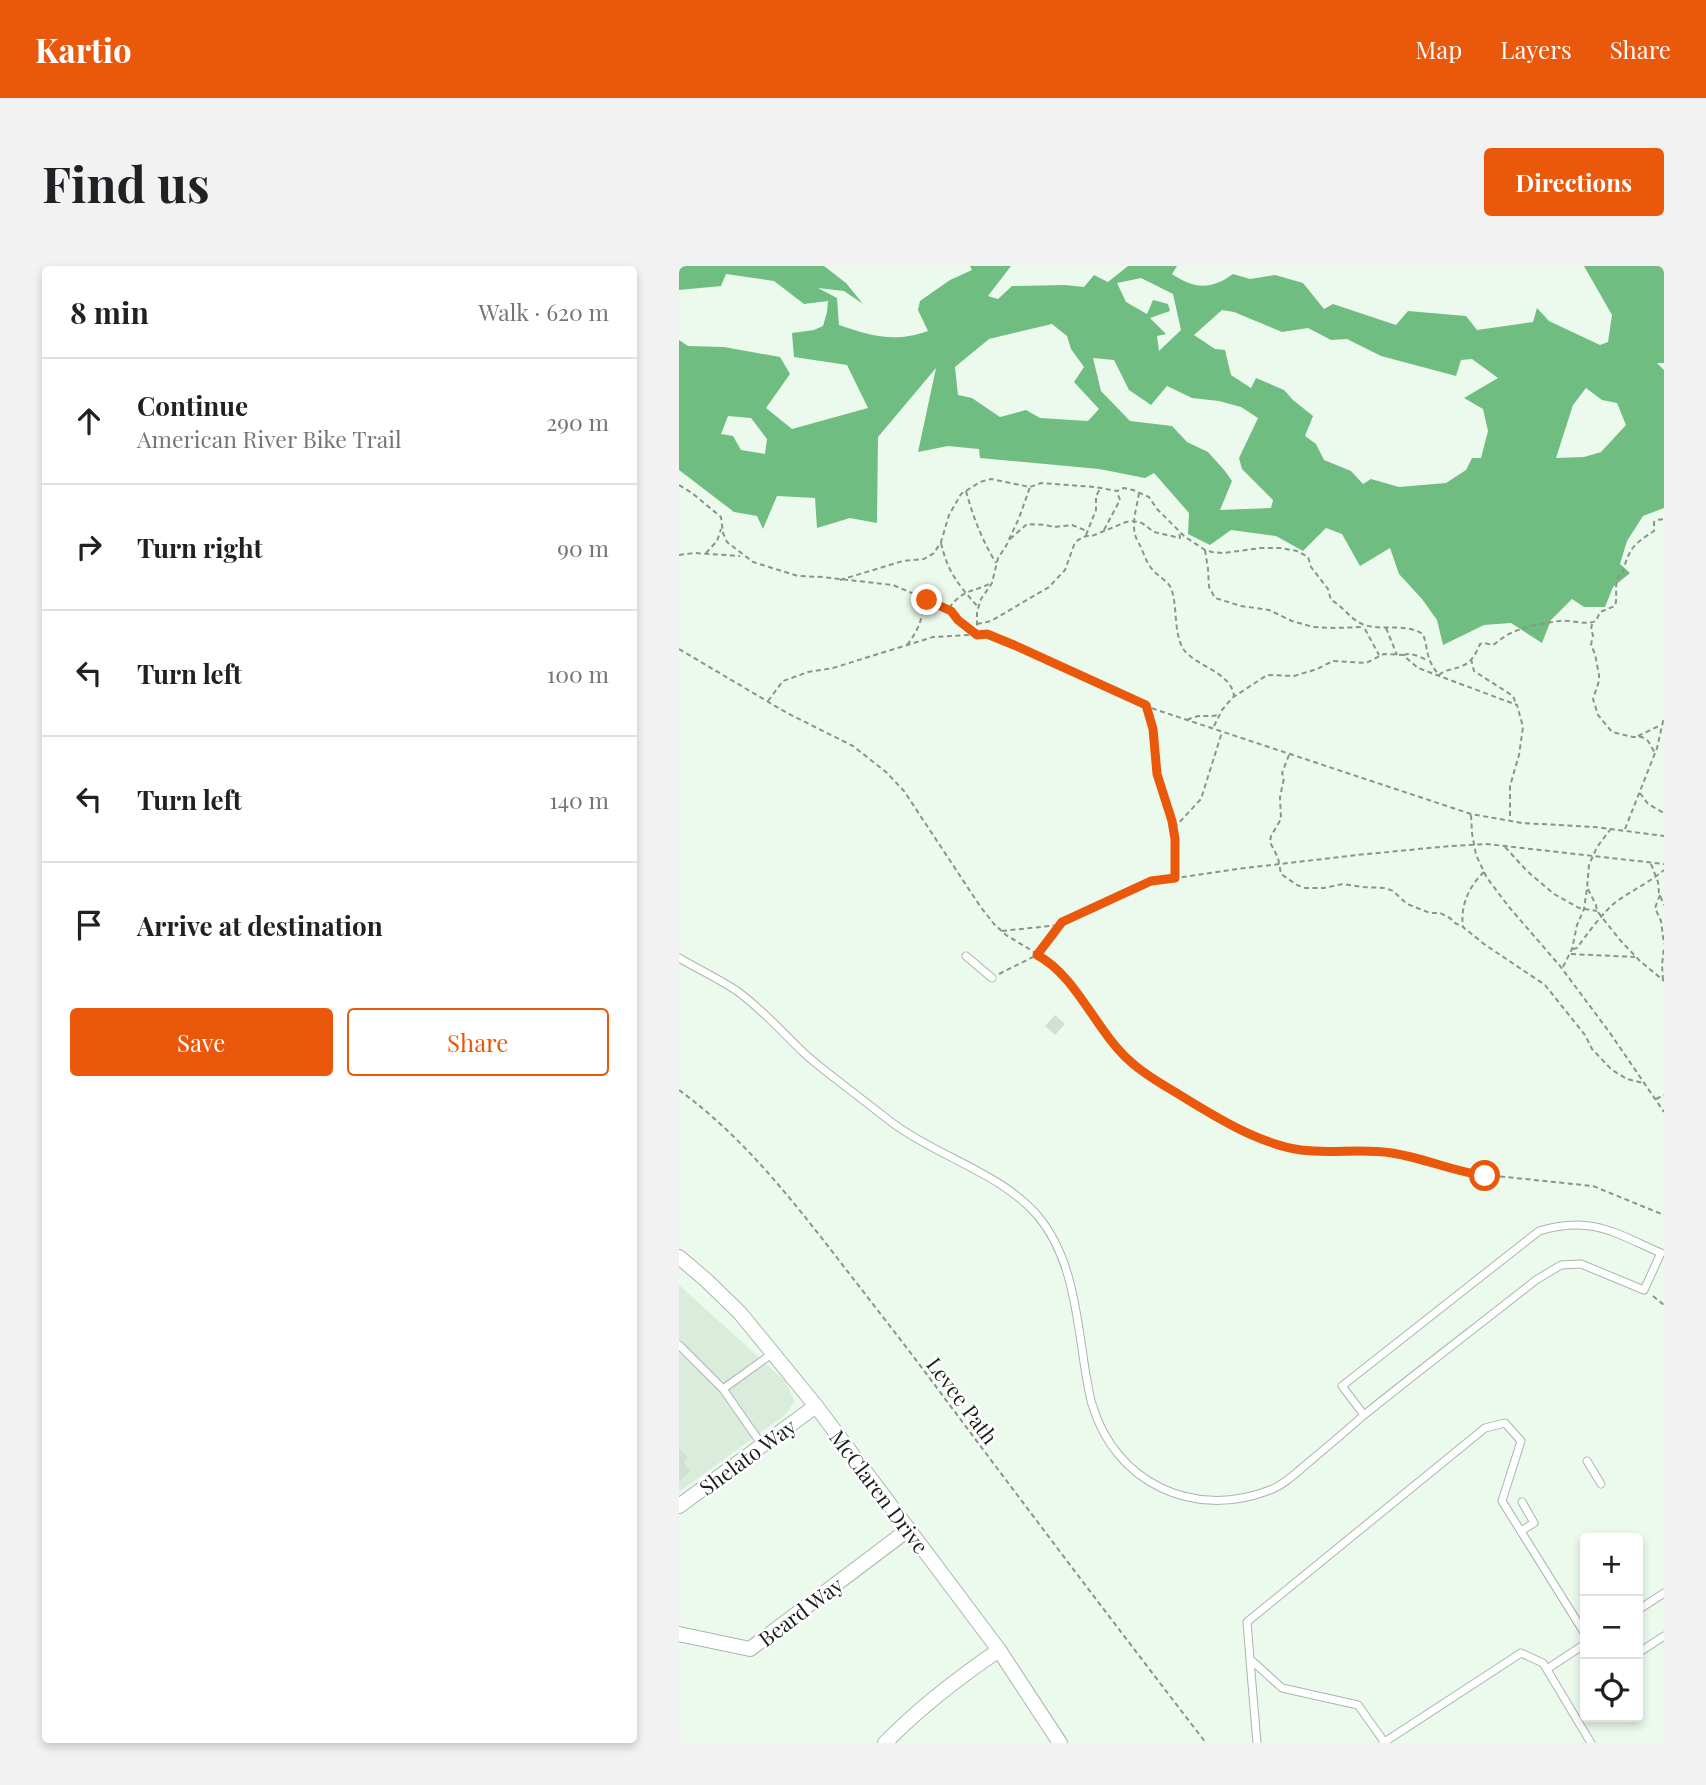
<!DOCTYPE html>
<meta charset="utf-8">
<style>
body{margin:0;font-family:"Playfair Display",serif;background:#f2f2f2;color:#202124}
.controls{position:absolute;right:21px;bottom:21px;display:grid;overflow:hidden;border-radius:7px;box-shadow:0 4px 10px #0003}
.controls button{width:63px;height:63px;display:grid;place-items:center;padding:0;border:0;border-bottom:2px solid #e0e0e0;background:#fff;color:#202124;font:35px sans-serif}
.stop{position:absolute;width:21px;height:21px;margin:-16px;border:5px solid #ea580c;border-radius:50%;background:#fff}
.stop.end{background:#ea580c;border-color:#fff;box-shadow:0 2px 7px #0008}
.list{margin:0;padding:0;list-style:none}
h2{display:flex;justify-content:space-between;align-items:center;height:91px;margin:0;padding:0 28px;font-size:30px}
h2 small{font-size:23px;font-weight:400;color:#757577}
.list li{display:grid;grid-template-columns:46px 1fr auto;gap:21px;align-items:center;box-sizing:border-box;height:126px;padding:0 28px;border-top:2px solid #e0e0e0}
.list b{display:block;font-size:26px;white-space:nowrap}
.list p{margin:0;font-size:23px;white-space:nowrap;color:#757577}
.list em{font-size:23px;font-style:normal;color:#757577}
.actions{display:flex;gap:14px;padding:21px 28px}
.actions a{flex:1;padding:16px 0;border:2px solid #ea580c;border-radius:7px;text-align:center;font-size:24px;color:#ea580c}
.actions .main{background:#ea580c;color:#fff}
.icon{flex:none;width:38px;height:38px;fill:none;stroke:currentColor;stroke-width:2;stroke-linecap:round;stroke-linejoin:round}
.map{position:relative;flex:none;width:985px;height:1477px;overflow:hidden;border-radius:7px}
header{display:flex;align-items:center;gap:42px;box-sizing:border-box;height:98px;padding:0 35px;background:#ea580c;color:#fff}
header strong{font-size:33px}
nav{display:flex;gap:38px;margin-inline-start:auto;font-size:24px}
.intro{display:flex;align-items:center;justify-content:space-between;box-sizing:border-box;height:168px;padding:0 42px}
h1{margin:0;font-size:49px}
.button{padding:18px 32px;border-radius:7px;background:#ea580c;color:#fff;font-size:24px;font-weight:700}
main{display:flex;gap:42px;padding:0 42px}
aside{flex:1;background:#fff;border-radius:7px;box-shadow:0 4px 10px #0003}
.map>svg:first-child{display:block}
.built{fill:#daeddd}
.water{fill:#6fbd80;fill-rule:evenodd}
.building{fill:#d2dfd4}
.lines{fill:none;stroke-linecap:round;stroke-linejoin:round}
.lane-casing{stroke:#aab6ac;stroke-width:9}
.street-casing{stroke:#aab6ac;stroke-width:16}
.path{stroke:#8a948b;stroke-width:2;stroke-dasharray:5 3.5;stroke-linecap:butt}
.lane{stroke:#fff;stroke-width:7}
.street{stroke:#fff;stroke-width:14}
.route{stroke:#ea580c;stroke-width:9}
.labels{text-anchor:middle;dominant-baseline:central;stroke-width:5;stroke-linejoin:round;paint-order:stroke}
.street-label{font-size:21px;fill:#1b1f1b;stroke:#fff}
</style>
<header>
<strong>Kartio</strong>
<nav><a>Map</a><a>Layers</a><a>Share</a></nav>
</header>
<div class="intro"><h1>Find us</h1><a class="button">Directions</a></div>
<main>
<aside>
<h2>8 min<small>Walk · 620 m</small></h2>
<ul class="list">
<li><svg class="icon" aria-label="ahead" viewBox="0 0 24 24"><path d="M12 20V5M6 11l6-6 6 6"/></svg><div><b>Continue</b><p>American River Bike Trail</p></div><em>290 m</em></li>
<li><svg class="icon" aria-label="right" viewBox="0 0 24 24"><path d="M7 20v-9h11M14 6l5 5-5 5"/></svg><div><b>Turn right</b></div><em>90 m</em></li>
<li><svg class="icon" aria-label="left" viewBox="0 0 24 24"><path d="M17 20v-9H6M10 6l-5 5 5 5"/></svg><div><b>Turn left</b></div><em>100 m</em></li>
<li><svg class="icon" aria-label="left" viewBox="0 0 24 24"><path d="M17 20v-9H6M10 6l-5 5 5 5"/></svg><div><b>Turn left</b></div><em>140 m</em></li>
<li><svg class="icon" aria-label="arrive" viewBox="0 0 24 24"><path d="M6 21V4h12l-3 4 3 4H6"/></svg><div><b>Arrive at destination</b></div></li>
</ul>
<div class="actions"><a class="main">Save</a><a>Share</a></div>
</aside>
<div class="map">
<svg width="985" height="1477" viewBox="0 0 985 1477">
<rect width="100%" height="100%" fill="#ecfaee"/>
<path class="built" d="M 0,1019 L 106,1115 L 116,1135 L 106,1149 L 0,1226 Z"/>
<path class="water" d="M 0,0 L 145,0 L 167,17 L 184,38 L 165,25 L 139,22 L 158,32 L 160,59 C 192,70 216,77 249,65 L 239,44 L 241,35 L 271,14 L 293,4 L 291,0 L 332,0 L 309,30 L 319,33 L 333,20 L 386,19 L 405,21 L 415,9 L 429,16 L 449,0 L 498,0 L 493,8 C 515,23 532,24 554,8 L 571,13 L 596,9 L 624,17 L 645,43 L 654,38 L 717,59 L 729,45 L 787,50 L 798,64 L 854,56 L 858,42 L 870,55 L 921,79 L 929,76 L 933,49 L 905,0 L 985,0 L 985,97 L 978,97 L 985,104 L 985,242 L 964,250 L 948,275 L 941,298 L 951,307 L 934,321 L 926,341 L 905,341 L 893,333 L 872,354 L 863,377 L 832,357 L 805,359 L 764,379 L 758,354 L 743,333 L 720,308 L 711,282 L 681,300 L 663,268 L 647,262 L 624,285 L 597,270 L 552,264 L 531,279 L 509,268 L 510,247 L 475,207 L 466,212 L 420,203 L 301,192 L 300,183 L 269,180 L 239,186 L 257,102 L 199,171 L 198,257 L 171,252 L 138,262 L 136,232 L 98,230 L 84,263 L 78,250 L 55,246 L 0,204 L 0,74 L 9,80 L 45,81 L 101,91 L 111,108 L 87,142 L 113,163 L 189,142 L 168,99 L 115,91 L 113,67 L 135,64 L 144,60 L 148,46 L 149,35 L 125,38 L 95,15 L 47,8 L 42,20 L 0,24 ZM 462,12 L 494,28 L 502,64 L 480,85 L 478,70 L 487,68 L 471,52 L 491,45 L 489,38 L 474,34 L 468,48 L 447,36 L 438,17 ZM 543,44 L 555,46 L 603,66 L 629,62 L 652,74 L 668,73 L 702,90 L 777,110 L 782,94 L 793,93 L 819,112 L 785,132 L 804,143 L 809,165 L 802,192 L 793,192 L 787,204 L 767,217 L 720,221 L 692,213 L 684,218 L 672,205 L 645,194 L 637,178 L 626,170 L 634,150 L 614,134 L 605,124 L 577,112 L 572,122 L 552,109 L 546,84 L 536,83 L 515,69 ZM 373,58 L 388,70 L 392,83 L 405,101 L 395,116 L 420,143 L 409,155 L 361,152 L 347,144 L 321,151 L 293,132 L 279,129 L 276,101 L 310,73 ZM 414,92 L 435,94 L 450,124 L 472,139 L 488,120 L 513,132 L 540,135 L 562,141 L 579,152 L 560,192 L 563,203 L 594,234 L 592,242 L 541,244 L 553,215 L 546,205 L 529,186 L 508,176 L 493,160 L 451,155 L 422,125 ZM 907,122 L 923,134 L 938,137 L 947,159 L 922,186 L 905,191 L 877,192 L 894,139 ZM 49,150 L 72,152 L 88,173 L 86,188 L 62,184 L 54,170 L 42,168 Z"/>
<path class="building" d="M 376,749 L 386,758 L 376,769 L 366,760 Z
M 0,1182 L 9,1192 L 4,1196 L 11,1205 L 0,1216 Z"/>
<g class="lines">
<defs>
<path id="lane" d="M 287,690 L 313,712
M 0,692 C 19,703 40,713 58,725 C 83,743 103,766 125,787 C 138,799 153,810 167,821 C 183,833 199,846 215,858 C 258,890 323,908 358,949 C 395,992 398,1055 407,1109 C 409,1118 410,1129 413,1138 C 436,1217 515,1254 591,1224 C 605,1219 618,1206 630,1196 C 648,1181 667,1165 685,1149 C 742,1103 800,1059 857,1014 L 882,999 L 902,998 L 965,1024 L 982,987 C 936,967 912,949 860,965 L 663,1120 L 685,1149
M 0,1079 L 44,1123 L 83,1179
M 44,1123 L 94,1087
M 908,1195 L 922,1218
M 842,1265 L 855,1257 L 843,1236
M 959,1344 L 985,1327
M 959,1387 L 985,1370
M 571,1394 L 578,1477
M 868,1403 L 906,1378
M 704,1477 L 842,1387 L 864,1397 L 912,1477
M 706,1477 L 679,1439 L 603,1422 L 571,1393 L 568,1356 L 806,1162 L 826,1157 L 842,1175 L 823,1235 L 906,1368"/>
<path id="street" d="M 0,991 L 27,1014 L 61,1047 L 137,1140 L 320,1384 L 381,1477
M 0,1240 L 137,1140
M 0,1368 L 71,1383 L 230,1263
M 206,1477 C 241,1441 279,1412 320,1384"/>
</defs>
<use href="#lane" class="lane-casing"/>
<use href="#street" class="street-casing"/>
<path class="path" d="M 0,219 L 13,227 L 42,251 L 44,267 L 48,276 L 74,296 L 119,310 L 143,311 L 214,319 L 264,340 L 272,345 L 279,353 L 297,368
M 287,225 C 294,251 303,274 317,297
M 460,227 C 458,242 451,259 458,274 C 460,278 462,280 463,284 C 466,291 468,297 473,303 C 478,310 488,314 492,322 C 499,340 494,368 505,384 C 518,401 552,406 555,430
M 425,264 L 441,234 L 438,226
M 407,269 L 417,244 L 417,230 L 421,223
M 331,273 L 348,258 L 367,259 L 375,261 L 393,259 L 408,265
M 262,277 C 269,307 279,318 299,341
M 526,284 L 529,303 L 530,321 L 536,332 L 562,340 L 590,344 L 613,355 L 634,361 L 655,362 L 685,361
M 27,287 L 38,275 L 42,263
M 0,289 L 15,287 L 61,290
M 161,314 L 224,295 L 245,293 L 255,287 L 262,276 L 270,249 L 282,228 L 301,216 L 312,213 L 351,221 L 362,217 L 416,221 L 438,225 L 445,222 L 454,224 L 470,231 L 478,243 L 505,270 L 526,284 L 533,286 L 544,287 L 582,282 L 601,282 L 618,285 L 629,291 L 632,301 L 649,323 L 652,334 C 664,340 671,353 683,358 C 702,366 724,356 744,368 C 750,386 746,392 760,409 C 767,403 774,404 783,400 C 792,397 798,386 801,378 L 805,377 L 814,379 C 820,375 825,370 832,367 C 845,361 865,357 880,355 C 892,353 905,360 917,355 L 921,346 L 936,340 C 939,330 935,321 939,311 L 943,309 C 950,283 953,279 975,265 L 975,256 L 978,254 L 985,253
M 270,342 C 285,322 294,327 312,317
M 298,358 L 312,355 L 370,321 L 386,304 L 395,279 L 399,274 L 407,270 L 413,270 L 447,256 L 455,255 L 463,257 L 475,266 L 501,272 L 500,265
M 913,358 L 912,364 L 914,369 L 912,379 L 916,388 L 920,409 L 920,415 L 914,433 L 919,449 L 933,466 L 954,471 L 963,471 L 969,475 L 976,487
M 707,362 L 718,389
M 686,363 L 700,389
M 298,368 L 298,346 L 302,333 L 313,317 L 319,292 L 327,280 L 340,252 L 351,221
M 228,379 C 239,365 245,351 244,333
M 0,383 L 108,447 L 174,480 L 207,506 L 225,525 L 301,640 L 315,658 L 327,669 L 370,695 L 401,731 L 420,761 L 438,783 L 451,796 L 466,807 L 516,838 L 573,868 L 601,879 L 623,884 L 681,884 L 713,887 L 774,904 L 797,908 L 914,920 L 985,949
M 725,389 C 732,386 742,391 749,395
M 792,393 L 795,405 L 834,430 L 837,438
M 89,435 L 104,415 L 129,406 L 154,402 L 254,371 L 308,368 L 335,379 L 475,443 L 792,548 L 843,557 L 916,561 L 985,570
M 467,439 L 474,463 L 479,508 L 495,563 L 496,573 L 496,611
M 508,454 C 522,447 527,452 539,449
M 535,460 L 543,444 L 553,432 L 588,409 L 615,410 L 638,403 L 654,395 L 687,397 L 705,388 L 724,389 L 739,402 L 838,439 L 844,461 L 840,489 L 831,520 L 831,553
M 959,470 L 982,459
M 610,489 L 603,507 L 605,512 L 601,531 L 602,553 L 592,570 L 591,576 L 599,592 L 602,608 L 618,619 L 626,622 L 645,622 L 664,618 L 684,621 L 706,622 L 714,625 L 728,638 L 751,647 L 761,647 L 771,652 L 776,657 L 784,661
M 961,527 L 969,538 L 985,547
M 792,549 L 793,567 L 797,589 L 808,612 L 830,641 L 881,700 L 931,767 L 985,846
M 495,562 L 522,533 L 543,466
M 946,563 L 978,482 L 985,451
M 826,581 L 848,605 L 875,628 L 900,642 L 918,645
M 972,598 L 979,616 L 980,627 L 985,639
M 805,606 C 790,620 781,640 784,661 L 805,678 L 866,719 L 906,769 L 913,783 L 933,804 L 948,813 L 964,817
M 909,623 L 917,639 L 918,645 L 941,674 L 961,695 L 985,715
M 981,629 L 976,642 L 982,655 L 985,678
M 323,665 L 380,659
M 894,683 L 898,682 C 908,668 924,646 938,635 C 954,624 971,616 985,604
M 892,688 L 956,691
M 884,701 L 893,683 L 898,659 L 905,643 L 908,622 L 910,599 L 918,581 L 931,564
M 320,708 L 358,689 L 383,656 L 472,616 L 558,603 L 678,589 L 771,580 L 808,578 L 985,598
M 984,714 L 983,699 L 985,681
M 0,824 C 63,870 111,931 159,993 C 189,1032 220,1071 249,1110 C 341,1233 433,1355 527,1477
M 977,833 L 985,829
M 974,1030 L 985,1039"/>
<use href="#lane" class="lane"/>
<use href="#street" class="street"/>
</g>
<g class="lines">
<path class="route" d="M 248,334 L 272,345 L 279,354 L 298,369 L 308,368 L 335,379 L 467,439 L 474,463 L 478,508 L 493,555 L 496,573 L 496,612 L 472,615 L 383,656 L 358,689 C 398,710 417,766 452,796 C 465,808 481,817 496,826 C 533,849 579,878 622,884 C 652,888 682,882 713,887 C 744,892 774,905 806,910"/>
</g>
<g class="labels">
<g class="street-label">
<text transform="translate(284 1134) rotate(53)">Levee Path</text>
<text transform="translate(68 1190) rotate(-36)">Shelato Way</text>
<text transform="translate(201 1225) rotate(53)">McClaren Drive</text>
<text transform="translate(121 1345) rotate(-37)">Beard Way</text>
</g>
</g>
</svg>
<div class="controls">
<button>+</button>
<button>−</button>
<button><svg class="icon" aria-label="locate" viewBox="0 0 24 24"><circle cx="12" cy="12" r="6"/><path d="M12 2v4M12 18v4M2 12h4M18 12h4"/></svg></button>
</div>
<div class="stop" style="left:806px;top:910px"></div>
<div class="stop end" style="left:248px;top:334px"></div>
</div>
</main>
